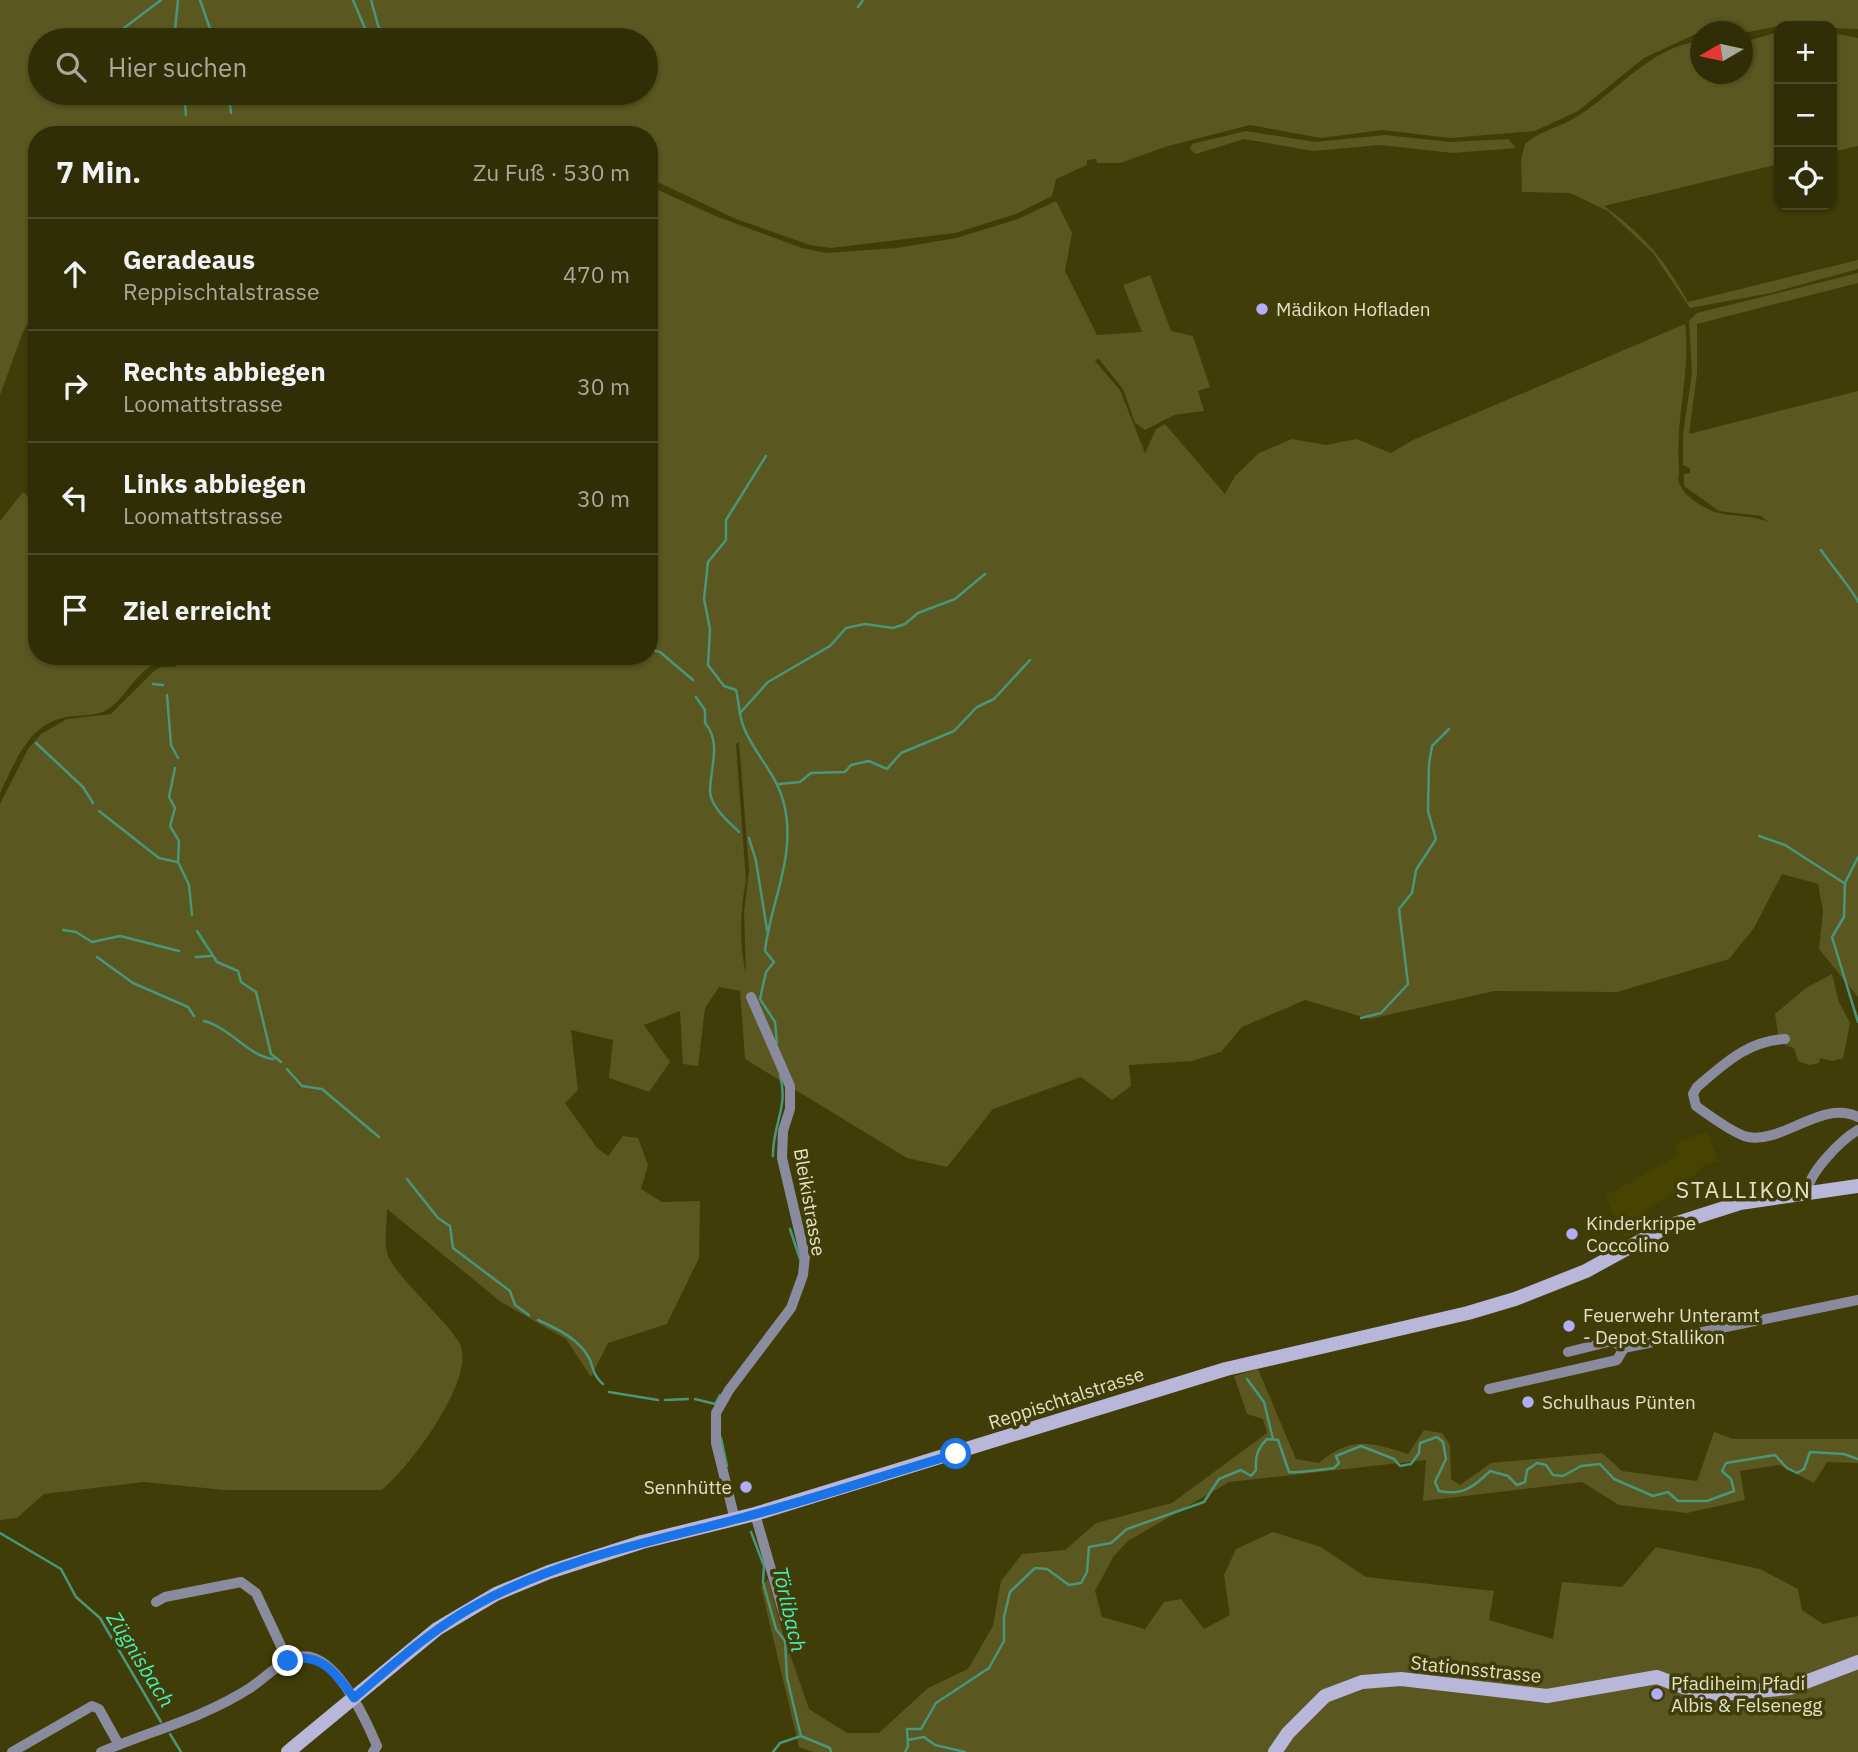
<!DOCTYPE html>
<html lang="de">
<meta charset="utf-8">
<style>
body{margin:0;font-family:"IBM Plex Sans",sans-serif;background:#383610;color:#f1f3f6}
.controls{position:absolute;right:21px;top:21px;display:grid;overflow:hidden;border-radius:14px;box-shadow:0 2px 5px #0004}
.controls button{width:63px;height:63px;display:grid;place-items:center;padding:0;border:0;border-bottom:2px solid #4b4a28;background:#302e06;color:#f1f3f6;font:35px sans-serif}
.compass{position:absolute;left:1690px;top:21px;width:63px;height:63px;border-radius:50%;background:#302e06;box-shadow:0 2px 5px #0004;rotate:261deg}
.stop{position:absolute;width:21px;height:21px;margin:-16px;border:5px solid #1a73e8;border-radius:50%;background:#fff}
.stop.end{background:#1a73e8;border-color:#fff;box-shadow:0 2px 7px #0008}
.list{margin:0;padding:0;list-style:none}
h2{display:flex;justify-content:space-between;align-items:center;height:91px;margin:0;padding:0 28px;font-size:30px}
h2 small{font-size:23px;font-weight:400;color:#a8a89b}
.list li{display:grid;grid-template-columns:46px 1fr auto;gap:21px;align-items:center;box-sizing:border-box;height:112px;padding:0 28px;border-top:2px solid #4b4a28}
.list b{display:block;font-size:26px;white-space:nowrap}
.list p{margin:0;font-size:23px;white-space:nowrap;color:#a8a89b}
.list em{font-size:23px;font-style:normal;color:#a8a89b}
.icon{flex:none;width:38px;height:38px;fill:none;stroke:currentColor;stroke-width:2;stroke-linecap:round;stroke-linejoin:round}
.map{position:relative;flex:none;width:1858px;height:1752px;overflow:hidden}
.search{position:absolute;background:#302e06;box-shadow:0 2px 5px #0004;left:28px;top:28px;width:630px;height:77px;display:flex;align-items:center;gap:18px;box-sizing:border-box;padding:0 24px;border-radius:38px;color:#a8a89b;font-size:26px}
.panel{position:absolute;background:#302e06;box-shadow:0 2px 5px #0004;left:28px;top:126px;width:630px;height:539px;border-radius:28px}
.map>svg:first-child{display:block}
.built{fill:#474402}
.green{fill:#5a5721;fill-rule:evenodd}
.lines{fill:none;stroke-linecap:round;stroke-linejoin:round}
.stream{stroke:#499679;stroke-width:2.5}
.street{stroke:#8b8ba0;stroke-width:10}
.secondary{stroke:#b8b7d9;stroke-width:14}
.route{stroke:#1a73e8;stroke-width:9}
.poi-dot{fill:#b2adf9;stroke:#403d08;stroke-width:2.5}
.labels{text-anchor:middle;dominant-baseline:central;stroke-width:7;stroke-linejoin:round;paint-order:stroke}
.poi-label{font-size:19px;fill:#e1e1c7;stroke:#403d08;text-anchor:start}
.street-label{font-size:19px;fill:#e1e1c7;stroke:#403d08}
.water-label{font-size:21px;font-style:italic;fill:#47efb8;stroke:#403d08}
.quarter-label{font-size:23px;letter-spacing:2px;fill:#e1e1c7;stroke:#403d08}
</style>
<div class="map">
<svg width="1858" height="1752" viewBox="0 0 1858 1752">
<rect width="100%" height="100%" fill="#403d08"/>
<path class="built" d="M 1706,1132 L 1719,1161 L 1704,1165 L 1683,1189 L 1645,1209 L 1652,1222 L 1625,1237 L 1605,1196 L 1678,1156 L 1674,1144 Z"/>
<path class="green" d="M 0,0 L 1858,0 L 1858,29 L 1779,26 L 1743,33 L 1700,32 L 1644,58 L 1578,111 L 1535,131 L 1450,138 L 1382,130 L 1321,138 L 1250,125 L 1168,146 L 1120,163 L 1097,163 L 1096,159 L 1087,160 L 1087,165 L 1056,179 L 1052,196 L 1016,214 L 955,233 L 831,248 L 810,245 L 736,219 L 649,178 L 649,135 L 37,135 L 37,309 L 23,332 L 0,395 ZM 40,40 L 646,40 L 646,93 L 40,93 Z
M 1779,32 L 1779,164 L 1604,206 C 1644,235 1664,259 1688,302 L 1858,260 L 1858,269 L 1771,293 L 1690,308 L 1653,253 L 1608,211 L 1570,193 L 1522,192 L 1521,159 L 1525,144 C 1539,131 1561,127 1578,116 C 1619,90 1649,48 1700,41 L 1700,74 L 1742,74 L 1743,42 Z
M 1832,33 L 1858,38 L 1858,146 L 1832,152 Z
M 1246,131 L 1315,142 L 1385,135 L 1450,142 L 1508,139 L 1516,148 L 1453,153 L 1380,145 L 1313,151 L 1244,139 L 1196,154 L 1190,149 L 1192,144 Z
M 649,186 L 718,217 L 802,248 L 826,253 L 897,248 L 956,238 L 1018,219 L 1056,201 L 1072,233 L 1065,271 L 1097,335 L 1142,332 L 1123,285 L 1150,275 L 1171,331 L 1193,336 L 1210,387 L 1198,391 L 1204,411 L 1174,415 L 1145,430 L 1135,423 L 1123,389 L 1098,358 L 1095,361 L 1120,390 L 1145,453 L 1156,429 L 1165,424 L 1225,494 L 1235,476 L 1259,453 L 1292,439 L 1326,445 L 1356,439 L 1391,453 L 1413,440 L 1685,324 C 1691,373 1675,419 1679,468 C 1680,473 1677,478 1679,483 C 1683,494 1696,503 1706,508 C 1726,519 1748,513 1768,522 L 1761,516 L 1719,511 L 1684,486 L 1684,474 L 1690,473 L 1690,468 L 1683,465 L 1683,435 L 1692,373 L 1689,321 L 1697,313 L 1858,273 L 1858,283 L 1697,324 L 1697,373 L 1689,434 L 1858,391 L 1858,997 L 1819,949 L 1823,911 L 1818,884 L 1782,874 L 1754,928 L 1729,959 L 1617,992 L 1494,991 L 1370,1019 L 1305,1000 L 1242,1027 L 1221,1052 L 1192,1061 L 1129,1065 L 1131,1086 L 1112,1100 L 1081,1077 L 993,1109 L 947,1167 L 907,1158 L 745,1059 L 740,991 L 719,987 L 705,1008 L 698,1066 L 683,1064 L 680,1011 L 644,1025 L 670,1062 L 649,1092 L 609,1078 L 613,1040 L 571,1030 L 578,1090 L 565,1103 L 597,1148 L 608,1156 L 623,1136 L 638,1138 L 648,1165 L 641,1189 L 662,1202 L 700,1201 L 699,1258 L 667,1324 L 608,1343 L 591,1377 L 566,1339 L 501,1302 L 387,1209 C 387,1223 384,1240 387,1252 C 391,1273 448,1321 460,1344 C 476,1380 409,1468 382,1490 L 225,1490 L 144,1482 L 44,1494 L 17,1518 L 0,1520 L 0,804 L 28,749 L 41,734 L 67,719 L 111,714 L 154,671 L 161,667 L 175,667 L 177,662 C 147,651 130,693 110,708 C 90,722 66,708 40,729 C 21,744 11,771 0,793 L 0,521 L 23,492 L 37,506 L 37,656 L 649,656 ZM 739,742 L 749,870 L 744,912 L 746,974 C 739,944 740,911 746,880 L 736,744 Z
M 1832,974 L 1839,1002 L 1850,1023 L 1843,1058 L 1832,1061 L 1820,1058 L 1819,1063 L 1809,1065 L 1798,1061 L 1794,1048 L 1785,1045 L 1778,1033 L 1775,1014 L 1806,988 Z
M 1258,1369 L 1296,1459 L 1319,1463 C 1351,1436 1370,1442 1408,1454 L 1424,1430 L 1442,1433 L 1450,1445 L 1451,1479 L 1460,1485 L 1491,1463 L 1602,1453 L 1622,1471 L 1697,1481 L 1714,1432 L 1733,1439 L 1858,1439 L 1858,1463 L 1827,1462 L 1814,1483 L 1779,1465 L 1740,1471 L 1745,1500 L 1687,1513 L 1619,1505 L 1582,1482 L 1423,1501 L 1426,1460 L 1229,1482 L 1128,1541 L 1113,1557 L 1095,1591 L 1102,1617 L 1145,1629 L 1164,1602 L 1181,1599 L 1204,1629 L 1230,1615 L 1224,1575 L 1236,1549 L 1273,1532 L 1321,1547 L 1366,1577 L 1494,1591 L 1489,1620 L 1553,1639 L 1562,1582 L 1622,1587 L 1656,1547 L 1760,1569 L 1798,1589 L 1802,1610 L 1823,1624 L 1858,1616 L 1858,1752 L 813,1752 L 799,1747 L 761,1587 L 768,1579 L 784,1637 L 809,1709 L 847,1733 L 879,1733 L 928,1688 L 968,1669 L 993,1626 L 1001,1581 L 1022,1554 L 1065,1550 L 1096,1523 L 1172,1503 L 1267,1433 L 1263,1419 L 1247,1414 L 1234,1376 Z"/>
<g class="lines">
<path class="stream" d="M 200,0 L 214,40
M 353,0 L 370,40
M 371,0 L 382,40
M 858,7 L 863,0
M 379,27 L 391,40
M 108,40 L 161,0
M 174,40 L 178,0
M 184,93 L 186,115
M 229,93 L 231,113
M 371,94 L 371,93
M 766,456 L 726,520 L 726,540 L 708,562 L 704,599 L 710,629 L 708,665 L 724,686 L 736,690 C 739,702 739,717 744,728 C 755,755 777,774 784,804 C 797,856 770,903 765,951 L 774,962 L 766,972 L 760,999 L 775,1022 L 777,1043
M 1821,550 C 1828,561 1856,594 1858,602
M 649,649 L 660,652 L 693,680
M 153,684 L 163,685
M 167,695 L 171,745 L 178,758
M 696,697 L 705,710 L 705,723 C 722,743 710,768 710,792 C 711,807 729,822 739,832
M 741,712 L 768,682 L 830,646 L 846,628 L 865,624 L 893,628 L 905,624 L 918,613 L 955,599 L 985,574
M 36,743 L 83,787 L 93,803
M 175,768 L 169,797 L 175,808 L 170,826 L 179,841 L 178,862 L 189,885 L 192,915
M 779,784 L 800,782 L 811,773 L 845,772 L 851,765 L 869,761 L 887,769 L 901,753 L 954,731 L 977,707 L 994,699 L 1030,660
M 99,811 L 159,858 L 177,862
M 1759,836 L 1785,845 L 1844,883
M 749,838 L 756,861 L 767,930
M 1858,857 L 1845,883 L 1844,917 L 1832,937 L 1858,1022
M 63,930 L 76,932 L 92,942 L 120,936 L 179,951
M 197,931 L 217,962 L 238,971 L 241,982 L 256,992 L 271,1054 L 281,1062
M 97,957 L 133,983 L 188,1007 L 194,1016
M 196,957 L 211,956
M 1361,1018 L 1381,1013 L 1408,984 L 1399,909 L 1412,893 L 1416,870 L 1436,839 L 1428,811 L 1429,764 L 1432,746 L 1449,729
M 204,1021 C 231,1028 248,1056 273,1059
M 287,1069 L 302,1086 L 322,1089 L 379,1137
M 773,1156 C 772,1127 789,1106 780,1076
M 407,1179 L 438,1218 L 450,1226 L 453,1248 L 510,1291 L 515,1305 L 529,1315
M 790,1229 L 800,1259
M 538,1320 C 558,1329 581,1340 590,1360 C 594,1371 594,1376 603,1384
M 1247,1379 L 1264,1402 L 1273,1439
M 609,1392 L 658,1400
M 695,1399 L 715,1404
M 665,1400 L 688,1399
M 715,1404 L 720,1395
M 721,1438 L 727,1466
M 751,1532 L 764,1566 L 763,1582 L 776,1629 L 785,1641 L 787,1678 L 801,1736
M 0,1533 L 61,1569 L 76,1597 L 100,1618 L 161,1722
M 170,1734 L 181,1752
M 908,1740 L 924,1737 L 935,1745 L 965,1752
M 773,1752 L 780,1743 L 801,1736 L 830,1748 L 831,1752
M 905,1752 L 908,1746 L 907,1729 L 921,1729 L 936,1703 L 989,1668 L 1004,1641 L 1004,1617 L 1010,1592 L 1035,1568 L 1047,1569 L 1069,1585 L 1081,1583 L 1087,1572 L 1089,1547 L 1111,1543 L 1127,1529 L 1204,1502 L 1219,1479 L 1241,1470 L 1251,1476 L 1256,1470 C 1255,1457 1257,1449 1267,1439 L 1278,1440 L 1289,1472 C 1295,1473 1326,1469 1334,1468 L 1339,1463 L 1336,1456 L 1361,1446 L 1394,1459 L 1400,1466 L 1411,1464 L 1419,1453 L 1420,1443 L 1437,1437 L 1443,1442 L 1446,1459 L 1435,1482 L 1439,1491 C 1462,1496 1474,1487 1490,1471 L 1508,1476 L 1517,1485 L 1525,1482 L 1527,1470 L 1537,1463 L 1546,1465 L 1553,1475 L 1563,1476 L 1581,1466 L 1600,1464 L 1614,1479 L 1653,1496 L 1668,1492 L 1678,1501 L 1707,1501 L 1734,1491 L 1731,1479 L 1722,1471 L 1726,1463 L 1775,1455 L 1787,1468 L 1797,1473 L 1804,1469 L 1810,1452 L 1844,1454 L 1858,1459"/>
<path class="street" d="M 1785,1039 C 1747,1041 1724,1064 1697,1087 L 1693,1094 L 1696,1106 C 1707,1114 1736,1135 1748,1137 C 1782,1144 1823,1099 1858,1117
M 1808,1192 C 1807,1174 1842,1139 1858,1130
M 1568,1352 L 1612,1341 L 1624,1348 L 1858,1300
M 1489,1389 L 1617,1360 L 1624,1348
M 755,1514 L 785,1618
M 735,1520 L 716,1443 L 716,1413 L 729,1390 L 791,1308 L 803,1275 L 805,1256 L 782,1158 L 783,1131 L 790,1109 L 790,1086 L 751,997
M 156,1602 L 165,1597 L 241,1582 L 256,1593 L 288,1661
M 12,1752 L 92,1706 L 99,1709 L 119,1745
M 101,1752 C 151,1731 203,1718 250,1688 C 267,1677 288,1652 311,1657 C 340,1664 366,1720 377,1746 L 373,1752"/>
<path class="secondary" d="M 288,1752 L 437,1629 L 496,1594 L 549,1572 L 642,1542 L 755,1514 L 1226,1369 L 1468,1313 L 1515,1299 L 1586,1271 L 1668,1226 L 1740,1203 L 1858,1186
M 1275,1752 L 1288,1733 L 1325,1696 L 1362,1682 L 1401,1679 L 1547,1696 L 1657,1677 L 1691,1690 L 1720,1694 L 1790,1688 L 1858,1662"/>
</g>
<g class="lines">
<path class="route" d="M 288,1661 C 319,1650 337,1674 354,1698 C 394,1664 433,1628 480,1603 C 561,1559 650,1542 737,1519 C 811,1500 883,1475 956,1454"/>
</g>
<g class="poi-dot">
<circle cx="1262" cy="309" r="7"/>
<circle cx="1572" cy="1234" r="7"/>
<circle cx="1569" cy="1326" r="7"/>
<circle cx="1528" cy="1402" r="7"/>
<circle cx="746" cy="1487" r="7"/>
<circle cx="1657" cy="1694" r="7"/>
</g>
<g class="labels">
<g class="poi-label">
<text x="1276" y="309">Mädikon Hofladen</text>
<text x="1586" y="1223">Kinderkrippe<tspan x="1586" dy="22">Coccolino</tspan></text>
<text x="1583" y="1315">Feuerwehr Unteramt<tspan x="1583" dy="22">- Depot Stallikon</tspan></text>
<text x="1542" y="1402">Schulhaus Pünten</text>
<text x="732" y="1487" text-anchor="end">Sennhütte</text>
<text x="1671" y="1683">Pfadiheim Pfadi<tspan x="1671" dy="22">Albis &amp; Felsenegg</tspan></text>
</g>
<g class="street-label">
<text transform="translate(810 1202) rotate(80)">Bleikistrasse</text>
<text transform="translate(1066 1398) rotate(-18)">Reppischtalstrasse</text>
<text transform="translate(1476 1669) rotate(6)">Stationsstrasse</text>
</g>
<g class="water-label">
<text transform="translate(790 1609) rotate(77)">Törlibach</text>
<text transform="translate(141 1659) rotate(58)">Zügnisbach</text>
</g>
<g class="quarter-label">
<text x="1744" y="1189">STALLIKON</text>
</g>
</g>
</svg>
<div class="controls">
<button>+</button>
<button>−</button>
<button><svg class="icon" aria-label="locate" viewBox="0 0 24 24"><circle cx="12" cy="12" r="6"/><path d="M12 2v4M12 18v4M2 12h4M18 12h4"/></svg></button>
</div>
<svg class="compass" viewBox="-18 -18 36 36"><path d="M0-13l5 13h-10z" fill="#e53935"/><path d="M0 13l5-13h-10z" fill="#a8a89b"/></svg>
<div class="stop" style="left:956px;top:1454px"></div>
<div class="stop end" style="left:288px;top:1661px"></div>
<div class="search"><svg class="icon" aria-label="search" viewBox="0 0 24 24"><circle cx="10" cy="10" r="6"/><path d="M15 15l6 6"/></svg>Hier suchen</div>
<section class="panel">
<h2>7 Min.<small>Zu Fuß · 530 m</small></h2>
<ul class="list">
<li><svg class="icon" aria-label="ahead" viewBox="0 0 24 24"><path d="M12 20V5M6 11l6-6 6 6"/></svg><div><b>Geradeaus</b><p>Reppischtalstrasse</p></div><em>470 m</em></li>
<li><svg class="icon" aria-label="right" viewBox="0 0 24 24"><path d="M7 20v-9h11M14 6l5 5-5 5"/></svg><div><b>Rechts abbiegen</b><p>Loomattstrasse</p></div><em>30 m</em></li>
<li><svg class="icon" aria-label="left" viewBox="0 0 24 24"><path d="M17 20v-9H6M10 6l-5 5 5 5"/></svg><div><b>Links abbiegen</b><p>Loomattstrasse</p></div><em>30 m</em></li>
<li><svg class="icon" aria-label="arrive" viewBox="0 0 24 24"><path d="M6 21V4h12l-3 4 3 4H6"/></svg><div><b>Ziel erreicht</b></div></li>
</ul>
</section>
</div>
